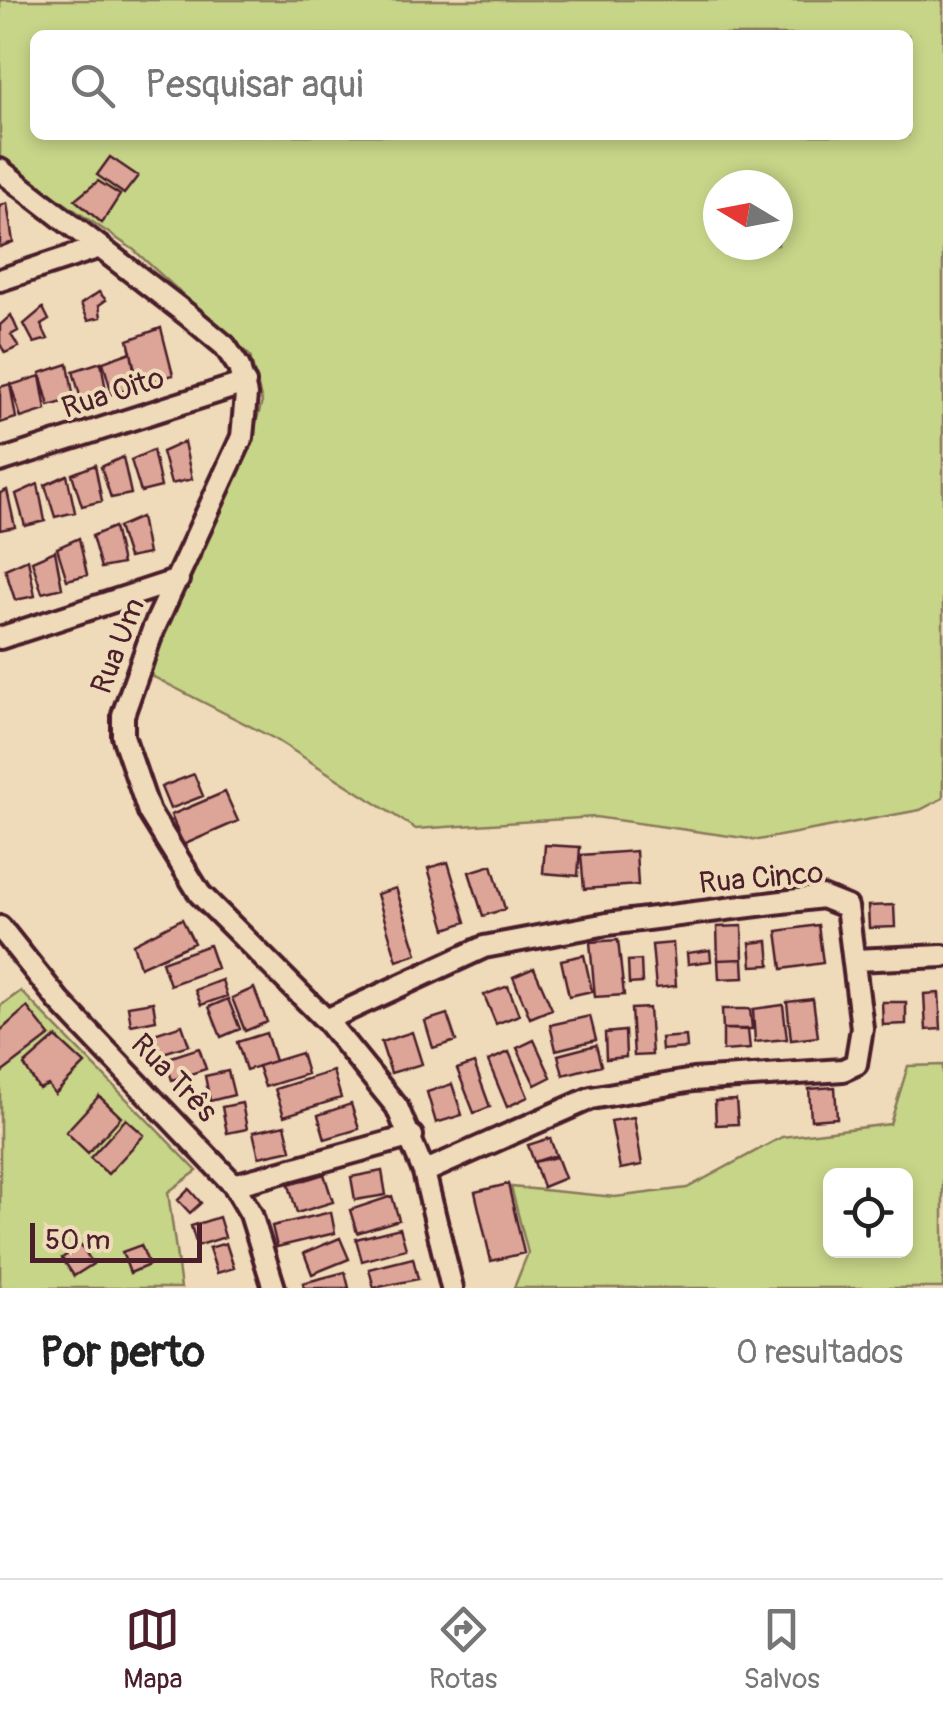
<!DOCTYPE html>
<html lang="pt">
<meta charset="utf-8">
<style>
body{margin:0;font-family:Pangolin,sans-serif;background:#f6f6f6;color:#222}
.controls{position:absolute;right:30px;bottom:30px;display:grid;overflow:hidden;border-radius:15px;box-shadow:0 5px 15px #0003}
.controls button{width:90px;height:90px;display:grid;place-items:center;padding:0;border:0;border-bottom:2px solid #e0e0e0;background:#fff;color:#222;font:50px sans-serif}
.compass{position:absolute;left:703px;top:170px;width:90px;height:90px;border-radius:50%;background:#fff;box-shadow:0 5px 15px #0003;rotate:280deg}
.scale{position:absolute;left:30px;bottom:25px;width:172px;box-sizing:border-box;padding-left:10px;border:5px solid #4a1f2b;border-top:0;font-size:28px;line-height:35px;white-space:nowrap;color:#4a1f2b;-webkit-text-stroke:8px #efdbb9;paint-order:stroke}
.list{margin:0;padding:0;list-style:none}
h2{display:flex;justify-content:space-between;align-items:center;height:130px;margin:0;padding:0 40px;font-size:42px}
h2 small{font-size:32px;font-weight:400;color:#767676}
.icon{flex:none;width:55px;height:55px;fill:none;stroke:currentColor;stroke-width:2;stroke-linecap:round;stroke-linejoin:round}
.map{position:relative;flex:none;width:943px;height:1288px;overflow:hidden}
.search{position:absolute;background:#fff;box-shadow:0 5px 15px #0003;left:30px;right:30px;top:30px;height:110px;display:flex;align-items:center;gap:25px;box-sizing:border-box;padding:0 35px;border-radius:15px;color:#767676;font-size:38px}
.sheet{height:290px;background:#fff}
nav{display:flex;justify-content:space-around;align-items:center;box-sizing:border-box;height:140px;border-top:2px solid #e0e0e0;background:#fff;font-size:28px;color:#767676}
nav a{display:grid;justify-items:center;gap:5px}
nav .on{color:#4a1f2b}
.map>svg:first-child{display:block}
.green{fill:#c7d588;stroke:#887a5a;stroke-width:2.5;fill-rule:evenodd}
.building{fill:#dda597;stroke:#4a1f2b;stroke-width:2.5}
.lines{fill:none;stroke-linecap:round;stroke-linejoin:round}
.minor-casing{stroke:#4a1f2b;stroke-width:28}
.minor{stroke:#efdbb9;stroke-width:20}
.labels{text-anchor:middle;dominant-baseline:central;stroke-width:8;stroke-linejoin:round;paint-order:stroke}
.street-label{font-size:30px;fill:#4a1f2b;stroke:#efdbb9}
</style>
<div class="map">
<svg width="943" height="1288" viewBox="0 0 943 1288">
<rect width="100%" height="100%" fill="#efdbb9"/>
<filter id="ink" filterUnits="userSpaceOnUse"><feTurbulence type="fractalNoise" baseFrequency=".01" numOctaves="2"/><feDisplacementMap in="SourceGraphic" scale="20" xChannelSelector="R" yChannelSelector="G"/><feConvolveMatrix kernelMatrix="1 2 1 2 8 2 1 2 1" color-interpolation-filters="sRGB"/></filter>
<g filter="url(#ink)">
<path class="green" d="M 0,0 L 943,0 L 943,798 L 920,810 L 758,840 L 595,817 L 416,829 L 275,739 L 148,674 L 250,443 L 262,402 L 250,356 L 134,250 L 0,160 ZM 35,35 L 908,35 L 908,135 L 35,135 ZM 718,185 L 778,185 L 778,245 L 718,245 Z
M 21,991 L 197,1171 L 168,1192 L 181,1288 L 0,1288 L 0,1006 Z
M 943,1065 L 943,1288 L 514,1288 L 528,1253 L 511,1187 L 615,1197 L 687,1188 L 782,1137 L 890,1124 L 908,1066 ZM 830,1176 L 906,1176 L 906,1250 L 830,1250 Z"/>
<path class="building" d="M 110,157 L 138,176 L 124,194 L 97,175 Z
M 98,181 L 120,195 L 102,223 L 75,200 Z
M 7,203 L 13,242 L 0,247 L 0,206 Z
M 99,292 L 106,300 L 99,305 L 101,317 L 88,320 L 81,304 Z
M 43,308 L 49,320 L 41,325 L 48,339 L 34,343 L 24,324 Z
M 11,315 L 18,331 L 11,335 L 19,347 L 5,353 L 0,344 L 0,325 Z
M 161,328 L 173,375 L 138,383 L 128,340 Z
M 131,352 L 137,387 L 112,394 L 103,362 Z
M 101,362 L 107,396 L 82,403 L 73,371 Z
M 68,364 L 74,399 L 49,406 L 40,373 Z
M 40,376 L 46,410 L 21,418 L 11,385 Z
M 10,384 L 16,418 L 0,423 L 0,387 Z
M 184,442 L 192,479 L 171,484 L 162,452 Z
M 153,450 L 161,487 L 141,492 L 131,460 Z
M 123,457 L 131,494 L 111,498 L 101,467 Z
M 95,465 L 102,501 L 82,506 L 72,474 Z
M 67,475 L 75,512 L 55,517 L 45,485 Z
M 38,484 L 45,521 L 25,526 L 16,494 Z
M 7,490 L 15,527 L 0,530 L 0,493 Z
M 141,517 L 148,554 L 128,558 L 118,527 Z
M 114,527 L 122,564 L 101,568 L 92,536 Z
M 79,538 L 87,575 L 67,580 L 57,548 Z
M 55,551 L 62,588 L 42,593 L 32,561 Z
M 28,559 L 35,596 L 15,600 L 5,569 Z
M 194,774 L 203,796 L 170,809 L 161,787 Z
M 225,792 L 238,821 L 183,845 L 171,815 Z
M 545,845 L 580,847 L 578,876 L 543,873 Z
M 636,851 L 638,885 L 584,889 L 581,855 Z
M 448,862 L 466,922 L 446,929 L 428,868 Z
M 492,865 L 505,909 L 483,916 L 469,872 Z
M 396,888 L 417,954 L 397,961 L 377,894 Z
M 894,905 L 895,927 L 869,928 L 868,906 Z
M 182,919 L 194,943 L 140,967 L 133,944 Z
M 818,925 L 823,963 L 782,969 L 777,931 Z
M 742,926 L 743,959 L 718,960 L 717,927 Z
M 618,940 L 624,995 L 595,997 L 590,942 Z
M 768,941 L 770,965 L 752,966 L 750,943 Z
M 673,943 L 676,986 L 656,988 L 652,945 Z
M 209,945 L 217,968 L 170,985 L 162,962 Z
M 710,950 L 711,961 L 688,964 L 687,953 Z
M 584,955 L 592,991 L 569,996 L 561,960 Z
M 743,959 L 744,978 L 719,979 L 718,960 Z
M 641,960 L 642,983 L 629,984 L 628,961 Z
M 534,968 L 552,1009 L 530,1018 L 513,977 Z
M 222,980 L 227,996 L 201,1005 L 195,990 Z
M 508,986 L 519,1015 L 496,1024 L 484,995 Z
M 254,988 L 267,1022 L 245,1031 L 232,998 Z
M 939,993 L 941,1029 L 926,1030 L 924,994 Z
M 228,999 L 240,1029 L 221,1037 L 209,1007 Z
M 813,999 L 818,1037 L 791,1040 L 787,1002 Z
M 153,1002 L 156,1020 L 131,1025 L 128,1006 Z
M 882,1002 L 906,1002 L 906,1024 L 883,1025 Z
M 783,1005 L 787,1039 L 755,1042 L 753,1009 Z
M 27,1007 L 50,1036 L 0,1074 L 0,1031 Z
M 649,1008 L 652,1055 L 634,1056 L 631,1009 Z
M 722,1009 L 750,1009 L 752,1029 L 723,1029 Z
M 447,1014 L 456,1041 L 433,1048 L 425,1021 Z
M 590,1016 L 596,1040 L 556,1050 L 550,1025 Z
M 182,1025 L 189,1045 L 160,1054 L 154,1034 Z
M 723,1029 L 748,1030 L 750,1049 L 723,1051 Z
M 625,1031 L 626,1057 L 606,1059 L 605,1033 Z
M 412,1032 L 422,1064 L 391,1073 L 381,1042 Z
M 266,1033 L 275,1061 L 246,1070 L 237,1042 Z
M 686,1036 L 687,1048 L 662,1050 L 661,1038 Z
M 56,1037 L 85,1064 L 55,1094 L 48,1085 L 39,1089 L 24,1065 Z
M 534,1040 L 551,1077 L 535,1085 L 517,1048 Z
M 596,1045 L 601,1065 L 563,1075 L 558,1055 Z
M 199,1048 L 206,1069 L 172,1080 L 165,1059 Z
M 509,1052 L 528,1097 L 507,1107 L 488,1061 Z
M 301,1053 L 307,1074 L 265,1087 L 258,1066 Z
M 474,1063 L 490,1107 L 474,1113 L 457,1069 Z
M 228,1071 L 234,1095 L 210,1101 L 205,1076 Z
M 333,1071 L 341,1098 L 284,1116 L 275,1089 Z
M 452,1084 L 462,1115 L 436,1123 L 427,1092 Z
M 835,1087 L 837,1118 L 811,1120 L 809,1089 Z
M 99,1096 L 121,1117 L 88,1153 L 66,1132 Z
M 736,1100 L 738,1124 L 716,1125 L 715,1101 Z
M 242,1103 L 247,1129 L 227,1133 L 222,1107 Z
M 351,1104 L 359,1129 L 325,1139 L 318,1115 Z
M 634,1117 L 642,1165 L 620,1169 L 611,1121 Z
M 126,1119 L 144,1135 L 108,1174 L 90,1158 Z
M 285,1125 L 291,1150 L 259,1157 L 253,1132 Z
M 550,1138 L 556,1155 L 534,1162 L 528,1145 Z
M 557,1157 L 565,1178 L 543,1187 L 534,1162 Z
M 382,1171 L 386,1195 L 355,1200 L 351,1177 Z
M 324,1174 L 333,1202 L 297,1213 L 289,1185 Z
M 508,1184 L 524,1253 L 491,1261 L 475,1192 Z
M 189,1189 L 201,1203 L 190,1213 L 178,1200 Z
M 392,1196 L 399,1220 L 357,1233 L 350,1210 Z
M 331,1212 L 335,1233 L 277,1247 L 272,1226 Z
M 219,1217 L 225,1237 L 197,1246 L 191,1226 Z
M 400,1228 L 406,1249 L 362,1261 L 356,1239 Z
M 340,1238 L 349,1259 L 312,1274 L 304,1253 Z
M 226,1243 L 234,1268 L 217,1273 L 209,1248 Z
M 81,1245 L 93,1264 L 74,1276 L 62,1258 Z
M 141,1245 L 149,1265 L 130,1273 L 122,1252 Z
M 413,1258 L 418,1279 L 374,1288 L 369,1269 Z
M 345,1272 L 349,1288 L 304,1288 L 303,1283 Z"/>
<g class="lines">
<defs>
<path id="minor" d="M 0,170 L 189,316 L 225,346 L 239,367 L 246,395 L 242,437 L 153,630 L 123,715 L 123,736 L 149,812 L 200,894 L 326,1020 L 397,1107 L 424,1172 L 452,1288
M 0,280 L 100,247
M 0,461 L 245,383
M 0,638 L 178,580
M 0,927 L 59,1001 L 234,1185 L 251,1214 L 274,1288
M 855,960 L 943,956
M 326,1020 L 484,947 L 607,924 L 822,897 L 847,907 L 862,1028 L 856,1064 L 843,1070 L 693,1080 L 591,1098 L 424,1172
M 234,1185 L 412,1136"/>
</defs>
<use href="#minor" class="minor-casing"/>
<use href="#minor" class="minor"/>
</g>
</g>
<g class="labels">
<g class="street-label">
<text transform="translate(113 393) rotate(-18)">Rua Oito</text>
<text transform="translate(118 646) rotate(-69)">Rua Um</text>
<text transform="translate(761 878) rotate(-5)">Rua Cinco</text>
<text transform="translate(174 1078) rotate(46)">Rua Três</text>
</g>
</g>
</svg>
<div class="controls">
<button><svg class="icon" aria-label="locate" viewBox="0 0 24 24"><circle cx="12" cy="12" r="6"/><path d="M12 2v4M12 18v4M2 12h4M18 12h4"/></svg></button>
</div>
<svg class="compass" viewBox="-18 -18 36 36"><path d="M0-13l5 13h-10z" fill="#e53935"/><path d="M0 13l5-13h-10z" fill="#767676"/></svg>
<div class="scale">50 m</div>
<div class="search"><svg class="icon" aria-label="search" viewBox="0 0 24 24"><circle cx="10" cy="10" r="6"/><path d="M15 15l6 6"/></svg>Pesquisar aqui</div>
</div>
<section class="sheet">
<h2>Por perto<small>0 resultados</small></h2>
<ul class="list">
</ul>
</section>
<nav>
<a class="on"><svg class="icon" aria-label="map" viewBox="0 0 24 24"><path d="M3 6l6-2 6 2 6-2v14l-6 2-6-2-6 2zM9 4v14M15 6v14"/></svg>Mapa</a>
<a><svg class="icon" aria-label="directions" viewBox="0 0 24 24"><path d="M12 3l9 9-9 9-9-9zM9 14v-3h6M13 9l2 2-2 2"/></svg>Rotas</a>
<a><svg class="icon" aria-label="saved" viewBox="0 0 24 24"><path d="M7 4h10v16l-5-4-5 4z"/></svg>Salvos</a>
</nav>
